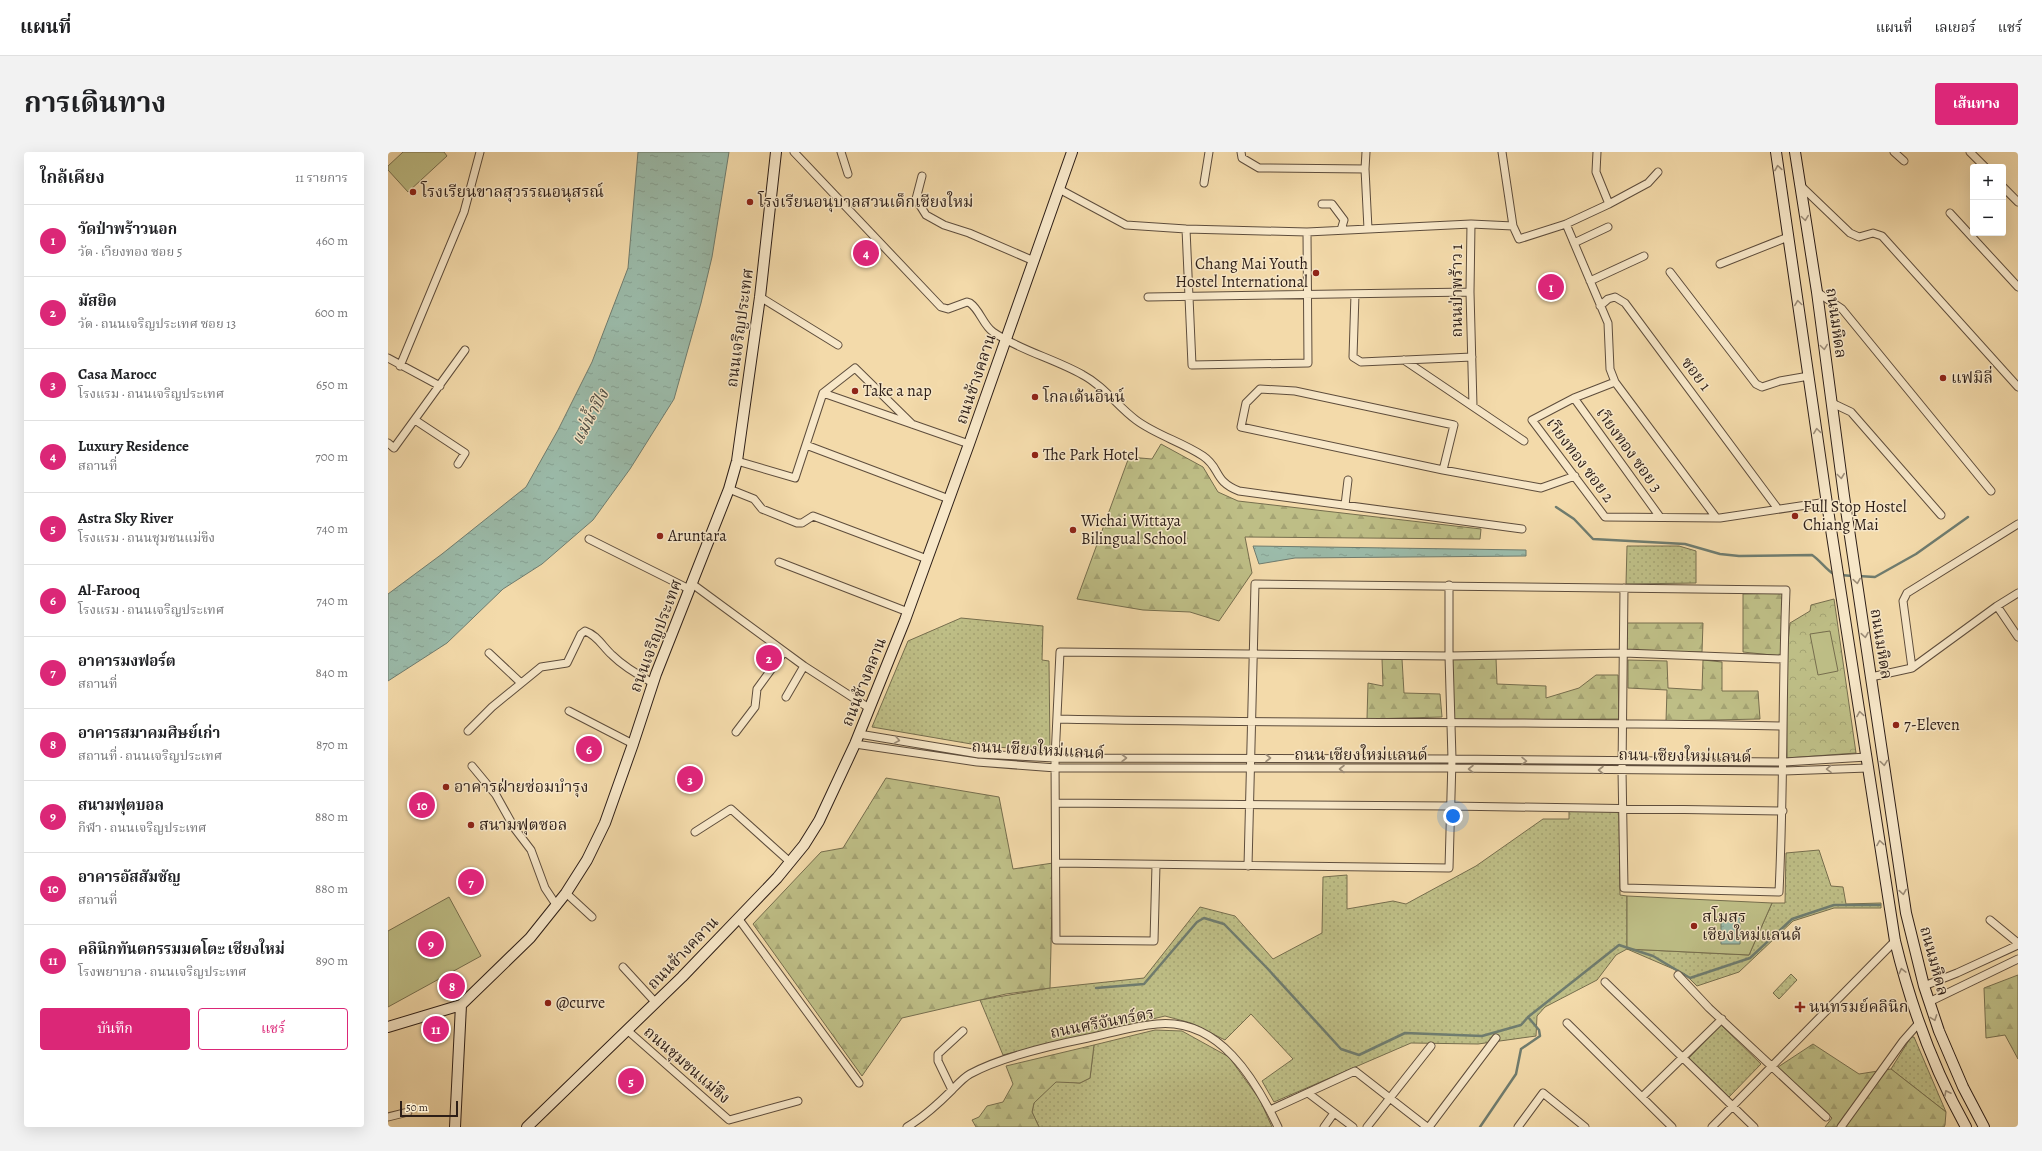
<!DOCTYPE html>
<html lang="th">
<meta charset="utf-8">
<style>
body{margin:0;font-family:Alegreya,"Noto Serif Thai",serif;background:#f2f2f2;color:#202124}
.controls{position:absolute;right:12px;top:12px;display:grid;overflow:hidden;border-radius:4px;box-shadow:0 4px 16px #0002}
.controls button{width:36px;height:36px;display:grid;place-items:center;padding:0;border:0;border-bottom:1px solid #e0e0e0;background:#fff;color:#202124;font:20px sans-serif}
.scale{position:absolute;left:12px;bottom:10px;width:58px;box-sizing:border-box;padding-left:4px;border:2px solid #2d1e17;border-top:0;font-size:11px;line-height:14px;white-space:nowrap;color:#2d1e17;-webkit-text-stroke:3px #f7e7c8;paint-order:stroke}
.you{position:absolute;left:1065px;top:664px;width:14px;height:14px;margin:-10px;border:3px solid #fff;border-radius:50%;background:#1a73e8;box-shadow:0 0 0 6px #1a73e833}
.badge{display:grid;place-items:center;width:26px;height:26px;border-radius:50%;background:#db2777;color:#fff;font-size:13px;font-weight:700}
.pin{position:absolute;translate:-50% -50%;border:2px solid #fff;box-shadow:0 1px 4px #0006}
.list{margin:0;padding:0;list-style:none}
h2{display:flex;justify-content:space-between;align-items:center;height:52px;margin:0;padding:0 16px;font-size:17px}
h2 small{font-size:13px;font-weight:400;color:#757577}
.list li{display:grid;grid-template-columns:26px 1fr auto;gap:12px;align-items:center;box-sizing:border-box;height:72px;padding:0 16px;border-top:1px solid #e0e0e0}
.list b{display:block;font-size:15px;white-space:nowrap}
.list p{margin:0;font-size:13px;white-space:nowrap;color:#757577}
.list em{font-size:13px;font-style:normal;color:#757577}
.actions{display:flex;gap:8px;padding:12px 16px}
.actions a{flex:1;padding:9px 0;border:1px solid #db2777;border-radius:4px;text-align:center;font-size:14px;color:#db2777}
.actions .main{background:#db2777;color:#fff}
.map{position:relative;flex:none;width:1630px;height:975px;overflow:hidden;border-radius:4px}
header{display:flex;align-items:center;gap:24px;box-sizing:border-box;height:56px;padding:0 20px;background:#fff;border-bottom:1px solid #e0e0e0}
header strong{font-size:19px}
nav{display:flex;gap:22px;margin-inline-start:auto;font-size:14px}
.intro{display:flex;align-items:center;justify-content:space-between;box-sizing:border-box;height:96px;padding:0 24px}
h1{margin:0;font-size:28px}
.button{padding:10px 18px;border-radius:4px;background:#db2777;color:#fff;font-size:14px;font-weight:700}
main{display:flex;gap:24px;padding:0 24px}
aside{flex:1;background:#fff;border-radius:4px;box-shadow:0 4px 16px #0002}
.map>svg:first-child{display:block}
.grass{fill:url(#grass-dots);stroke:#766e4e}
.forest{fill:url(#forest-firs);stroke:#766e4e}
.park{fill:url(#park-crowns);stroke:#766e4e}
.garden{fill:#bebe86;stroke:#766e4e}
.water{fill:url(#water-ripples);stroke:#6f7c6f}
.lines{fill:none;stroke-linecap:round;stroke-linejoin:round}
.stream{stroke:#6f7c6f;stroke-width:2.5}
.street-casing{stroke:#5e4d3c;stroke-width:9}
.secondary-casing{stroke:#2d1e17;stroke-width:12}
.street{stroke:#f7e7c8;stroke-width:7}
.secondary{stroke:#f7e7c8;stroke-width:10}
.oneway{stroke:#9c8d78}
.poi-dot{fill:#8f2418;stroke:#f7e7c8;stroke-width:1.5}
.labels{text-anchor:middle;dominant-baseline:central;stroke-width:3;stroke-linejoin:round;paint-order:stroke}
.poi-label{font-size:16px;fill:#2d1e17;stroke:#f7e7c8;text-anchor:start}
.street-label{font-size:16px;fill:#2d1e17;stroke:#f7e7c8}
.water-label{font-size:17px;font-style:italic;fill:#4e4d43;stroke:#f7e7c8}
</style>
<header>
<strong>แผนที่</strong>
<nav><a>แผนที่</a><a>เลเยอร์</a><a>แชร์</a></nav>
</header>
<div class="intro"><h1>การเดินทาง</h1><a class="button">เส้นทาง</a></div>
<main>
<aside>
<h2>ใกล้เคียง<small>11 รายการ</small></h2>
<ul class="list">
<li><span class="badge">1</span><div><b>วัดป่าพร้าวนอก</b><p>วัด · เาียงทอง ซอย 5</p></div><em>460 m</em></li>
<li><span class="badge">2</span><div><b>มัสยิด</b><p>วัด · ถนนเจริญประเทศ ซอย 13</p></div><em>600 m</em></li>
<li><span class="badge">3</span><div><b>Casa Marocc</b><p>โรงแรม · ถนนเจริญประเทศ</p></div><em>650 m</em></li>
<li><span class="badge">4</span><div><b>Luxury Residence</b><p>สถานที่</p></div><em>700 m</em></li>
<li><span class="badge">5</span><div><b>Astra Sky River</b><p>โรงแรม · ถนนชุมชนแม่ขิง</p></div><em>740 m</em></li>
<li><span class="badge">6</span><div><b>Al-Farooq</b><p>โรงแรม · ถนนเจริญประเทศ</p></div><em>740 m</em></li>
<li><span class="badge">7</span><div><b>อาคารมงฟอร์ต</b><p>สถานที่</p></div><em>840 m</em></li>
<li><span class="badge">8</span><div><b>อาคารสมาคมศิษย์เก่า</b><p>สถานที่ · ถนนเจริญประเทศ</p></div><em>870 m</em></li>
<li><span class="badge">9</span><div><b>สนามฟุตบอล</b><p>กีฬา · ถนนเจริญประเทศ</p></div><em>880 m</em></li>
<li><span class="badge">10</span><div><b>อาคารอัสสัมชัญ</b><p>สถานที่</p></div><em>880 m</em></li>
<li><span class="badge">11</span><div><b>คลินิกทันตกรรมมตโตะ เชียงใหม่</b><p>โรงพยาบาล · ถนนเจริญประเทศ</p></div><em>890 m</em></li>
</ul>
<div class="actions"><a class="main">บันทึก</a><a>แชร์</a></div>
</aside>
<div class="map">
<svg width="1630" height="975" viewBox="0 0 1630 975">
<defs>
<pattern id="grass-dots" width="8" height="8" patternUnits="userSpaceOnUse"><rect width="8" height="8" fill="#bebe86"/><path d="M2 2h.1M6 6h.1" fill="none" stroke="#a4a373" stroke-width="1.8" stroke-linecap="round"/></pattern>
<pattern id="forest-firs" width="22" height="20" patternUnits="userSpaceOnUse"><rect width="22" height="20" fill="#bebe86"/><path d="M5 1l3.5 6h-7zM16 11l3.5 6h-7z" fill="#a4a373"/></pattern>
<pattern id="park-crowns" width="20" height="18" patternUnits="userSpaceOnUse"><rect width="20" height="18" fill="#bebe86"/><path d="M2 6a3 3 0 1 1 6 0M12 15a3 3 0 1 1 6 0" fill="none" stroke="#a4a373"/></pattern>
<pattern id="water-ripples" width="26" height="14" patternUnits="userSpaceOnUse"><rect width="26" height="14" fill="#9bbbaa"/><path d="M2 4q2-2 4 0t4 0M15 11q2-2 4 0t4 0" fill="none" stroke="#86a092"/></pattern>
</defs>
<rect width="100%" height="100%" fill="#f3daaa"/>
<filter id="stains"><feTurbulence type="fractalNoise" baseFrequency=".005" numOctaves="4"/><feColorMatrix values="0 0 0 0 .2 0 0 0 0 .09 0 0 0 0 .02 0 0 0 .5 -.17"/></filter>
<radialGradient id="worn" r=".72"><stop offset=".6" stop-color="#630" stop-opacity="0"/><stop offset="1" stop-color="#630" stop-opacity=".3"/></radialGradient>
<path class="grass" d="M 1239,394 L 1291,394 L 1308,399 L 1308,431 L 1238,432 Z
M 573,466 L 655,474 L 654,508 L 661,509 L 662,599 L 595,594 L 484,575 L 520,489 Z
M 1181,658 L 1231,658 L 1232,743 L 1239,744 L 1239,797 L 1361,803 L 1384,751 L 1397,751 L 1398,701 L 1431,698 L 1443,734 L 1455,735 L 1458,752 L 1493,751 L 1493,756 L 1446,756 L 1405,769 L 1351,820 L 1309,834 L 1297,822 L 1239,797 L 1228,803 L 1209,828 L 1157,855 L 1149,864 L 1148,884 L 1090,892 L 1023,891 L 886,950 L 874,929 L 905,907 L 863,862 L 837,888 L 803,871 L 777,864 L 615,903 L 592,848 L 662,836 L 756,826 L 812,755 L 847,764 L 885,807 L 934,781 L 935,725 L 959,723 L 959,757 L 1005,749 L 1018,752 L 1088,714 L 1155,667 L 1181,667 Z
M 1403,822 L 1409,828 L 1391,847 L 1385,841 Z
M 1333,873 L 1373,912 L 1341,945 L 1301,906 Z
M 767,878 L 794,879 L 841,905 L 872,948 L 884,975 L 651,975 L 644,960 L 646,951 L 668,929 L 692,931 L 702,926 L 706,893 Z
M 1523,885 L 1526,885 L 1558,960 L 1503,917 Z"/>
<path class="forest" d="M 773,292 L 815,315 L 830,340 L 850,349 L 1093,377 L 1092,387 L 857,385 L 864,421 L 831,469 L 802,460 L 755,458 L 689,447 L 741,305 L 764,307 Z
M 1395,441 L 1393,504 L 1355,500 L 1355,442 Z
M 1238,471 L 1315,471 L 1314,500 L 1238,499 Z
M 1108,506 L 1109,532 L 1158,534 L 1158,546 L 1191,536 L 1208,523 L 1230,523 L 1231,567 L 1066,568 L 1064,507 Z
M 994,507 L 1014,507 L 1016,541 L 1052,542 L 1054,565 L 979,567 L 980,531 L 995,534 Z
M 1240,508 L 1279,509 L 1280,536 L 1314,538 L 1315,508 L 1334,510 L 1334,539 L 1370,539 L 1372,567 L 1278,569 L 1279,538 L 1240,536 Z
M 498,626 L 611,645 L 625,717 L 665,711 L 662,836 L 618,842 L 514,866 L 474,924 L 365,772 L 433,700 L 455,696 Z
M 1630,823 L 1630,907 L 1617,883 L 1598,886 L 1596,836 Z
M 1425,892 L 1471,922 L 1503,917 L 1558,960 L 1557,973 L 1556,975 L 1437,975 L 1444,966 L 1390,915 Z
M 706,893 L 702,926 L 692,931 L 668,930 L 646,951 L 644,960 L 651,975 L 588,975 L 584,968 L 591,965 L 599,954 L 615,950 L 625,932 L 618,914 Z"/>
<path class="park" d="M 1446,447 L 1468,601 L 1399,606 L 1398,509 L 1402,471 L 1422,459 L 1423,453 Z"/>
<path class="garden" d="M 15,0 L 56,0 L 59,4 L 20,40 L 0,18 L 0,14 Z
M 1442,479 L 1450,519 L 1430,523 L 1422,482 Z
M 1239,744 L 1384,751 L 1361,803 L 1239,797 Z
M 61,745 L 93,804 L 0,855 L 0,779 Z"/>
<path class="water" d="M 250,0 L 341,0 L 324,105 L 313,151 L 286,247 L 242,317 L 205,368 L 154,412 L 115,437 L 59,491 L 0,529 L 0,442 L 54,402 L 138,335 L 170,278 L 204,210 L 240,116 Z
M 865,394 L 1138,398 L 1138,404 L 907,406 L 871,412 Z
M 1333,763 L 1352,763 L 1352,792 L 1333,792 Z"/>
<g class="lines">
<path class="stream" d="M 1168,355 L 1186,367 L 1205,387 L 1297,392 L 1332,402 L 1351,404 L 1424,403 C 1433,409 1438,418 1447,423
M 1452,423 L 1465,424
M 1470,424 L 1487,425 L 1528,402 L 1580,365
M 708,836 L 756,832 L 809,770 L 816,766 L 836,772 L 879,816 L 953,897 L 971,903 L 1017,881 L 1094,884 L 1133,873 L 1140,865 L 1231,793 L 1265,804 L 1302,826 L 1362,806 L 1404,767 L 1446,753 L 1492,753
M 1092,975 L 1128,922 L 1133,897 L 1152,884 L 1151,878 L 1140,865"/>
<defs>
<path id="street" d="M 406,0 L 553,155 L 560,157 L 579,150 L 582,151 C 592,158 595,173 605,180 C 631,198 667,207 695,223 C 716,234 729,254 748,268 C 768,283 794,290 815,304 C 833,316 825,329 851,339 L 1134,377
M 453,0 L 460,22
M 853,0 L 854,6 L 871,16 L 977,17
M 978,0 L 977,17 L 980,77
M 1114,0 L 1125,74 L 1131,87 L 1178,72 L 1221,52 L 1260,31 L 1270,20
M 1209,0 L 1208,20 L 1221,52
M 1506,0 L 1516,9
M 1582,0 L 1597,15
M 534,24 L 528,47 L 538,63 L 556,73 L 581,81 L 646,109
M 816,31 L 821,0
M 1413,34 L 1462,81 L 1471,85 L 1485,81 L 1494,84 L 1630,235
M 1615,35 L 1630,50
M 671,37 L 738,73 L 798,77 L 919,80 L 1083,72 L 1125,74
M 934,52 L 944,52 L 956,68 L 953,78
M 1562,61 L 1630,135
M 1083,72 L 1082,140 L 1085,254
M 1178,72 L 1220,171 L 1222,217 L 1227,230 L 1327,364
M 798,77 L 804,213 L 920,211 L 919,80
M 1186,91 L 1220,75
M 1332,112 L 1400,85
M 1282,120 L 1368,232 L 1374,235 L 1392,229 L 1421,224
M 1202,129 L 1256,104
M 1429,140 L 1454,157 L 1603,339
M 967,142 L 965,205 L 973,210 L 1084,205
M 372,145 L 450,193
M 760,145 L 1082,140
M 1212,154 L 1220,147 L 1227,145 L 1237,151 L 1390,357
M 0,206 L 52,234
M 1016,208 L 1136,289
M 12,214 L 76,60 L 92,0
M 1227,230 L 1186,246 L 1144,268 L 1217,365 L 1332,366 L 1439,350
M 435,241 L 581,292
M 1186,246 L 1272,365
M 1444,251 L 1463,260 L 1553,363
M 27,268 L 77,301 L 70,312
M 0,291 L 6,296 L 77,198
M 418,293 L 561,347
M 349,309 L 407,326 L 435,241 L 467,216 L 524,272
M 1055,318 L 1066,273 L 907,239 L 872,237 L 858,251 L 853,275 L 1055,318 L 1153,336 L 1187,324
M 341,337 L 366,347 L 374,357 L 409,371 L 414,371 L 425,364 L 539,407
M 957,353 L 960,328
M 201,387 L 301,437
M 391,410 L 520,460
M 303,431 L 416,514 L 481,556
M 1609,454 L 1630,485
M 101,501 L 133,531
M 1524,516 L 1515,449 L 1519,441 L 1630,372
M 1483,525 L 1524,516 L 1609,454 L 1630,441
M 398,545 L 416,514
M 181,559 L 245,592
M 669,567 C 911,572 1153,569 1394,574
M 80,579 L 104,555 L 153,515 L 179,511 L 193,482 L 197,479 C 209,483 215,495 224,503 C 236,515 250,523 265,531
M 348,580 L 367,555 L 369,537 L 396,500
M 471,582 L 591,602 L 667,606 L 1064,607 L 1396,610 L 1479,605
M 467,592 L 589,610 L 668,616 L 1063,616 L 1396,619 L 1480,616
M 84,614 L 108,643 L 127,677 L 143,698 L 157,736 L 169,754
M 669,651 L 1062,654 L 1395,659
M 307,680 L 343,657 L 402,710
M 669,711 L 1061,716 L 1064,607 L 1061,504 L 1061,433
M 768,713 L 766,789 L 668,788 L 667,606 L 672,500 L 1061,504 L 1236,501 L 1395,507
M 860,714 L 867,432 L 1398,438 C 1394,538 1396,639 1391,740 L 1236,736 L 1234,618 L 1236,436
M 178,741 L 204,765
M 350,766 L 471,931
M 1602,768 L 1630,791
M 235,815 L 268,851
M 1290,823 L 1321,856 L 1438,965
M 1217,830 L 1366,975
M 1536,834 L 1569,821 L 1630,793
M 1541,850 L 1630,807
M 1179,871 L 1284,975
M 239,878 L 341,968 L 410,949
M 564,938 L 550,909 L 550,902 L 575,879
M 920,941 L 965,975
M 1254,945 L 1334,867
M 882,958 L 967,919 L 1039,975
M 0,965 L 20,960
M 519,975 C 536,965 550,952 564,938 C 569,933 575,926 582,922 C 613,905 665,893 700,886 C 723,881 746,874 769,872 C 831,866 867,927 890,975
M 936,975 L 946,961
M 979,975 L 1043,894
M 1041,975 L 1108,886
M 1130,975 L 1155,941 L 1197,975
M 1324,975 L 1507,789
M 1453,975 L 1515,889 L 1530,872"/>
<path id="secondary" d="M 1388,0 L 1438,345 L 1507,789 C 1523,855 1545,916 1578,975
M 1407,0 L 1429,140 L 1456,344 L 1518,761 L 1536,834 L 1551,879 L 1575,935 L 1596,975
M 0,875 L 73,853 L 142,786 L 178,741 L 199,708 L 217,671 L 245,592 L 268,522 L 341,337 L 349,309 L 372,145 L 388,0
M 67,975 L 73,853
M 139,975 L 294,825 L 389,726 L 416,693 L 431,669 L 467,592 L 517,468 L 581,292 L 684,0"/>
</defs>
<use href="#street" class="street-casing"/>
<use href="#secondary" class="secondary-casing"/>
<use href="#street" class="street"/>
<use href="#secondary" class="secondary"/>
</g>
<defs><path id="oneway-chevron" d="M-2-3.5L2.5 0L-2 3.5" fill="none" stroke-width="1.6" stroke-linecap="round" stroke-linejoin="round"/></defs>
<g class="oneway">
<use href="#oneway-chevron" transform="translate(1390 16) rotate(-99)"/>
<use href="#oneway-chevron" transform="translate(1417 66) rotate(82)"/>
<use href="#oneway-chevron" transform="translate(1410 151) rotate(-98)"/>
<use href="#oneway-chevron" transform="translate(1436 195) rotate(82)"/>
<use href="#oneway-chevron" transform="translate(1429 279) rotate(-98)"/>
<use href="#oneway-chevron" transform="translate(1453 324) rotate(83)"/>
<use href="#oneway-chevron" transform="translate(1469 429) rotate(81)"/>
<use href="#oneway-chevron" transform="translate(1477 483) rotate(81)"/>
<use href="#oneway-chevron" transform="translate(1472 562) rotate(-99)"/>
<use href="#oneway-chevron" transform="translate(509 588) rotate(10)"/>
<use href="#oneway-chevron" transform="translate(736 606)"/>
<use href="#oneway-chevron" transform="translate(880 606)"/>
<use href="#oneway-chevron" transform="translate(1136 609) rotate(1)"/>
<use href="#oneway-chevron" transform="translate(1496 611) rotate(82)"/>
<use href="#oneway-chevron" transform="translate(954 617) rotate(180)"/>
<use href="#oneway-chevron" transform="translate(1083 617) rotate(-180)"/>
<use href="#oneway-chevron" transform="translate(1441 617) rotate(178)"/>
<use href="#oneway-chevron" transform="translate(1213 618) rotate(-180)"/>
<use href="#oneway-chevron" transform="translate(1492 691) rotate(-99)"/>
<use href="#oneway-chevron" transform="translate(1515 740) rotate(81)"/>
<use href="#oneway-chevron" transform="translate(1514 819) rotate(-104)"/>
<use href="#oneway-chevron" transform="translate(1546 866) rotate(70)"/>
<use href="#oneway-chevron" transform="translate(1559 941) rotate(-117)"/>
</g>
<g class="poi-dot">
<circle cx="25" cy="40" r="4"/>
<circle cx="362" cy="50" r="4"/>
<circle cx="928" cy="121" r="4"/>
<circle cx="1555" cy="226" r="4"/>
<circle cx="467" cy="239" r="4"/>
<circle cx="647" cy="245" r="4"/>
<circle cx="647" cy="303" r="4"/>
<circle cx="1407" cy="364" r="4"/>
<circle cx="685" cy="378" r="4"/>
<circle cx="272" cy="384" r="4"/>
<circle cx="1508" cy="573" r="4"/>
<circle cx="58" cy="635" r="4"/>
<circle cx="83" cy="673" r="4"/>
<circle cx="1306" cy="774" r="4"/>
<circle cx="160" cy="851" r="4"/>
<path d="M1410 849h4v4h4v4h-4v4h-4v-4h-4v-4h4z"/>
</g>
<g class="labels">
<g class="poi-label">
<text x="33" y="40">โรงเรียนขาลสุวรรณอนุสรณ์</text>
<text x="370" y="50">โรงเรียนอนุบาลสวนเด็กเชียงใหม่</text>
<text x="920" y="112" text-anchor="end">Chang Mai Youth<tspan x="920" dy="18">Hostel International</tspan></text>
<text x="1563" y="226">แฟมิลี่</text>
<text x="475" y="239">Take a nap</text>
<text x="655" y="245">โกลเด้นอินน์</text>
<text x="655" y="303">The Park Hotel</text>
<text x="1415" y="355">Full Stop Hostel<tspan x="1415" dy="18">Chiang Mai</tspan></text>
<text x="693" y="369">Wichai Wittaya<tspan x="693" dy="18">Bilingual School</tspan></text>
<text x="280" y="384">Aruntara</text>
<text x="1516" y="573">7-Eleven</text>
<text x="66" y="635">อาคารฝ่ายซ่อมบำรุง</text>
<text x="91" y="673">สนามฟุตซอล</text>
<text x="1314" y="765">สโมสร<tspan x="1314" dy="18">เชียงใหม่แลนด้</tspan></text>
<text x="168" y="851">@curve</text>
<text x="1421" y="855">นนทรมย์คลินิก</text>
</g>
<g class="street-label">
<text transform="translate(1069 139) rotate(-90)">ถนนป่าพร้าว 1</text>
<text transform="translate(1448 171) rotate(82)">ถนนมหิดล</text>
<text transform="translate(352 176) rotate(-82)">ถนนเจริญประเทศ</text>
<text transform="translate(1308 222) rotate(53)">ซอย 1</text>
<text transform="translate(588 227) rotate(-71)">ถนนช้างคลาน</text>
<text transform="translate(1241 298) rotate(54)">เาียงทอง ซอย 3</text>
<text transform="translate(1192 308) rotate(53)">เาียงทอง ซอย 2</text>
<text transform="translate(268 484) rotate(-69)">ถนนเจริญประเทศ</text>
<text transform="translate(1493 492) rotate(81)">ถนนมหิดล</text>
<text transform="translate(476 530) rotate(-68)">ถนนช้างคลาน</text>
<text transform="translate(650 598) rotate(3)">ถนน เชียงใหม่แลนด์</text>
<text x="973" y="603">ถนน เชียงใหม่แลนด์</text>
<text transform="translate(1297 604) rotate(1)">ถนน เชียงใหม่แลนด์</text>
<text transform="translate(295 801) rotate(-46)">ถนนช้างคลาน</text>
<text transform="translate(1546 809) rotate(75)">ถนนมหิดล</text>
<text transform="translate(714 871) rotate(-11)">ถนนศรีจันทร์ดร</text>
<text transform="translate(299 913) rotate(41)">ถนนชุมชนแม่ขิง</text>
</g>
<g class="water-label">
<text transform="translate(202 265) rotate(-62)">แม่น้ำปิง</text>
</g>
</g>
<rect width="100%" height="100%" filter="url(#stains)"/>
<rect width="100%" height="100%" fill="url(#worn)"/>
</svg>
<div class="controls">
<button>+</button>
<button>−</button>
</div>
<div class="scale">50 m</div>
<div class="you"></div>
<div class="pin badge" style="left:1163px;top:135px">1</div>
<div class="pin badge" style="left:381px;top:506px">2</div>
<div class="pin badge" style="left:302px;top:627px">3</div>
<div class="pin badge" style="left:478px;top:101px">4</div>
<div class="pin badge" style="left:243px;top:929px">5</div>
<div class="pin badge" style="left:201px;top:597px">6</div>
<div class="pin badge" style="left:83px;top:730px">7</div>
<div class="pin badge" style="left:64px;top:834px">8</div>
<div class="pin badge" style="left:43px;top:792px">9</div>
<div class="pin badge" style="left:34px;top:653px">10</div>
<div class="pin badge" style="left:48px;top:877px">11</div>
</div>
</main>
